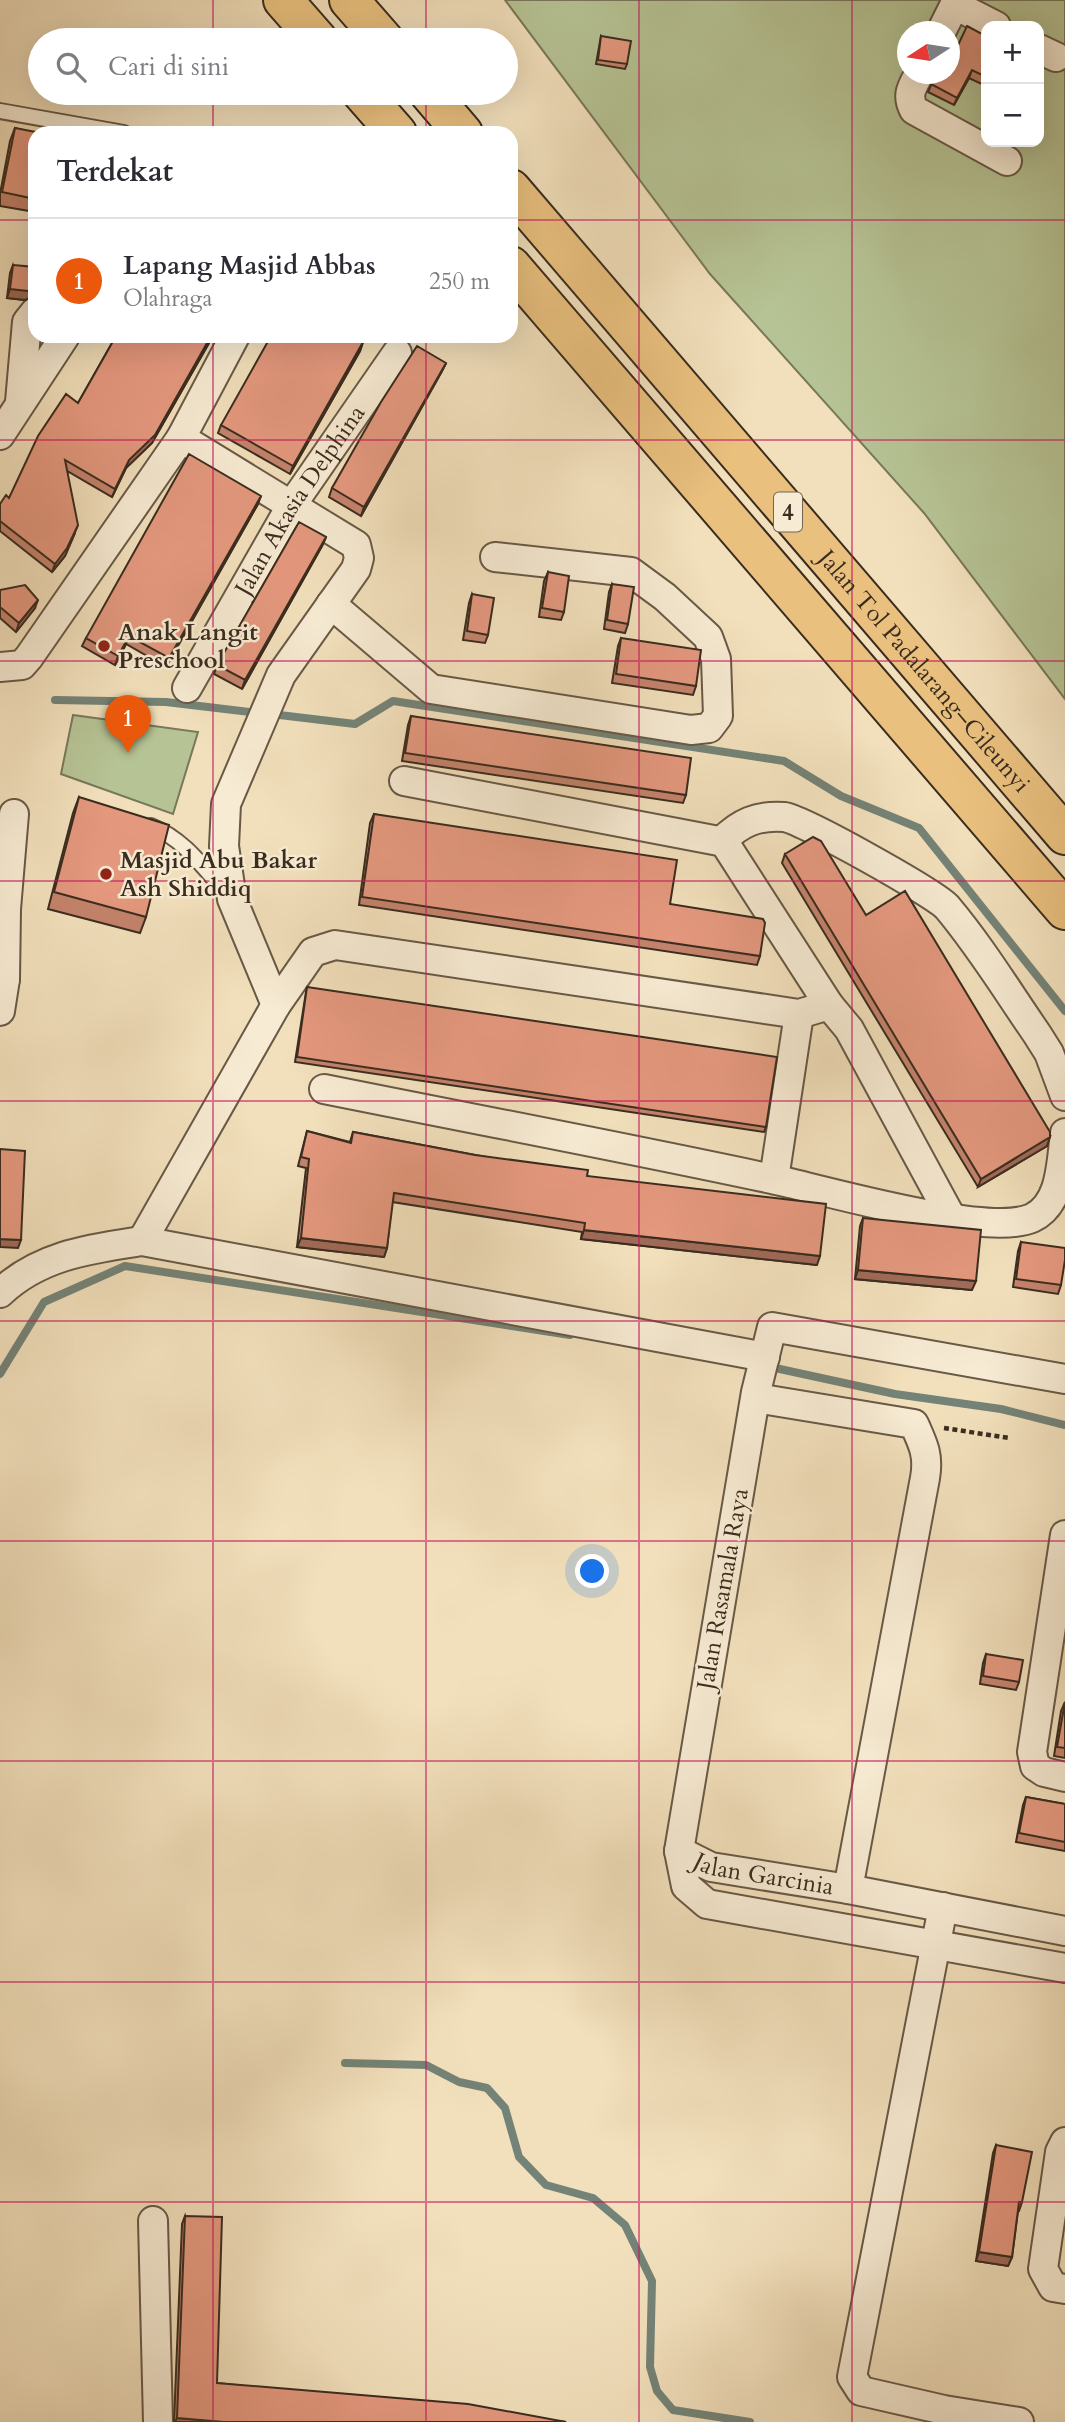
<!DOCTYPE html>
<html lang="id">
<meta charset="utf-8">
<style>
body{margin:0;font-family:Cardo,serif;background:#f7f7f7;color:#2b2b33}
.controls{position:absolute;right:21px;top:21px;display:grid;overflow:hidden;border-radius:14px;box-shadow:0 7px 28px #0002}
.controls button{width:63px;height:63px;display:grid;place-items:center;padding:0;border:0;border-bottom:2px solid #e1e1e2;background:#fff;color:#2b2b33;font:35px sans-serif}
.compass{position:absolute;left:897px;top:21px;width:63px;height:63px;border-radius:50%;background:#fff;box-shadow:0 7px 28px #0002;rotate:258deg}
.you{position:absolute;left:593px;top:1572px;width:24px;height:24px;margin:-18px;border:5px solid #fff;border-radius:50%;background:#1a73e8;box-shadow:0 0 0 10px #1a73e833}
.badge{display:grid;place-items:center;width:46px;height:46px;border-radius:50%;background:#ea580c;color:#fff;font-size:23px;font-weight:700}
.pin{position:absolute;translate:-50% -58px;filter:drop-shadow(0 2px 4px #0008)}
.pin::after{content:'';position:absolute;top:37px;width:24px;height:21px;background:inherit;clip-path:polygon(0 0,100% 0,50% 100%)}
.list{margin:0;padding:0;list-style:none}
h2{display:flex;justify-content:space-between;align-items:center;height:91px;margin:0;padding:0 28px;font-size:30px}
h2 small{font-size:23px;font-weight:400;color:#7c7c81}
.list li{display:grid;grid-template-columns:46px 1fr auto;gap:21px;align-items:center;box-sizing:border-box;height:126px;padding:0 28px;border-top:2px solid #e1e1e2}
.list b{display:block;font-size:26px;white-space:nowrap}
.list p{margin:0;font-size:23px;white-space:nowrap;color:#7c7c81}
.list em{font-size:23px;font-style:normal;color:#7c7c81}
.icon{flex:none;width:38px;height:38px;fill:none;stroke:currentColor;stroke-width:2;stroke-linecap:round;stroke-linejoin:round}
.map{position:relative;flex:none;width:1065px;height:2422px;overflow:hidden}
.search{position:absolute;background:#fff;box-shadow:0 7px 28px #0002;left:28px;top:28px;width:490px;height:77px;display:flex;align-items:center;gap:18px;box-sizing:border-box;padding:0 24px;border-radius:38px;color:#7c7c81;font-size:26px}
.panel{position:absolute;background:#fff;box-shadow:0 7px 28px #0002;left:28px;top:126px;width:490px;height:217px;border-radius:21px}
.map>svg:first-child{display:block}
.green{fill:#b6c394;stroke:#78785a;stroke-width:2;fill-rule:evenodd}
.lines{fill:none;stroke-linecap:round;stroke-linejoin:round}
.stream{stroke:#748377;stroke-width:8}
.service-casing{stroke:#685946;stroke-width:18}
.minor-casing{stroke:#685946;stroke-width:32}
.motorway-casing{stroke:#3a2c1f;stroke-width:42}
.path{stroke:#3a2c1f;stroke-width:4.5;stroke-dasharray:5 3.5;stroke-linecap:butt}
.service{stroke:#f7ebd3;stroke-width:14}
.minor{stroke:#f7ebd3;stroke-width:28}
.motorway{stroke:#e9c07e;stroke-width:38}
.wall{fill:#c4836c;stroke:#3a2c1f;stroke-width:2}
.shaded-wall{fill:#a06a58;stroke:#3a2c1f;stroke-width:2}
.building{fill:#e4987e;stroke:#3a2c1f;stroke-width:2}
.grid{fill:none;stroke:#c2185b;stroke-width:2;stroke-opacity:0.55}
.poi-dot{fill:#8f2418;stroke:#f7ebd3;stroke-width:2.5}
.labels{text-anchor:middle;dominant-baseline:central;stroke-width:5;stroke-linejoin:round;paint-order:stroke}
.shield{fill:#f7ebd3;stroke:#736555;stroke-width:2}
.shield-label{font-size:23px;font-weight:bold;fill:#3a2c1f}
.street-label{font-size:24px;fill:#3a2c1f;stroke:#f7ebd3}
.poi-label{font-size:24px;font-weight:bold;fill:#3a2c1f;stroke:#f7ebd3;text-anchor:start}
</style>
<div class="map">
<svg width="1065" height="2422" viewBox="0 0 1065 2422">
<rect width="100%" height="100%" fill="#f2e0bc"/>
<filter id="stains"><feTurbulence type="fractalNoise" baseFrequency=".00286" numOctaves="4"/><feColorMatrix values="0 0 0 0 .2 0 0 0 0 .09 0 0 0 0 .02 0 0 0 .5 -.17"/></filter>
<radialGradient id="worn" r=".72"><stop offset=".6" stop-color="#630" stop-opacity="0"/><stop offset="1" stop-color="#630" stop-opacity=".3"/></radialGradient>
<path class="green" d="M 505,0 L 1065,0 L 1065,699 L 924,513 L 710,274 ZM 986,26 L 1039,26 L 1039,142 L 986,142 ZM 908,32 L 950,32 L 950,74 L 908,74 Z
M 73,715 L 198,732 L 173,814 L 61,774 Z"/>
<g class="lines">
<path class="stream" d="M 55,700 L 166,702 L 258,713
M 271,714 L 355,724 L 393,701 L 784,761 L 841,796 L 919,828 L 1065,1011
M 766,1366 L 895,1394 L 1001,1409 L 1065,1425
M 0,1374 L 44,1302 L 125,1266 L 570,1335
M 345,2063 L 426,2065 L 459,2082 L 487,2088 L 505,2108 L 519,2157 L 546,2185 L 593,2198 L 625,2225 L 652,2281 L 650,2367 L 657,2391 L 673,2410 L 750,2422"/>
<defs>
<path id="service" d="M 0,111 L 124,133
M 151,826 C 184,839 203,867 226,893"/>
<g id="minor">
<path d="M 955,5 L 996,26"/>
<path d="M 941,32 L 957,0"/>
<path d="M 1039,49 L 1056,57"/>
<path d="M 919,74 C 912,87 906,95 914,110 L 1007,161"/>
<path d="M 235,336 L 181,438 L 356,545 L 359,558 L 356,569 L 281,675 L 226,804 L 224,846 L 232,899 L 276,1005"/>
<path d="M 20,402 L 27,322 L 35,312"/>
<path d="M 0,435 L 65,336"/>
<path d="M 331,604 L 431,689 L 691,730 L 709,728 L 718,716 L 716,659 L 708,637 L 665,597 L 631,572 L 495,557"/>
<path d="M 0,667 L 22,665 L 29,657 L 181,438"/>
<path id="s1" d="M 187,688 L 291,506 L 397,353"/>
<path d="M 404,781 L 724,842 L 829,1005"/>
<path d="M 722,841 C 740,823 757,815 784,817 C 802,819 934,893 947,907 C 980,946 1008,992 1037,1034 L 1049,1053 L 1065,1096"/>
<path d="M 0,979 L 5,979 L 0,1011"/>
<path d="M 5,979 L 6,909 L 14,814"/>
<path d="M 324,1089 C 473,1119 623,1147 772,1179 C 825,1190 987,1238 1032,1218 C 1062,1204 1061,1162 1065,1133"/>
<path d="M 774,1179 L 799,1014"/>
<path d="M 142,1241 L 276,1005 L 313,952 L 335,945 L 799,1014 L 829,1005 L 849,1029 L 952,1219"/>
<path d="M 0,1293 C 40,1255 90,1249 142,1241 L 765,1357"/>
<path d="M 1065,1379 L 772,1327 L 756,1392 L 679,1851 L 686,1886 L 707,1904 L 1065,1968"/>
<path d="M 756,1398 L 914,1424 C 923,1444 929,1455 925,1478 L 848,1889"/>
<path d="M 1065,1535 L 1032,1752 L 1035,1766 L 1044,1772 L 1065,1777"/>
<path id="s2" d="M 679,1851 L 711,1867 L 848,1889 L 1065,1931"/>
<path d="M 943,1907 L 852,2377 L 861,2391 L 944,2410 L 1019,2422"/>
<path d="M 1065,2142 L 1060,2152 L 1043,2269 L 1053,2287 L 1065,2289"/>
<path d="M 153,2221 L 158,2422"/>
</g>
<g id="motorway">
<path d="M 283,0 L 318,40"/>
<path d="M 349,0 L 384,40"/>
<path d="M 362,93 L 397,133"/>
<path d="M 429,93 L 463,133"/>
<path id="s3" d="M 511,189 L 1065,835"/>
<path d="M 511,266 L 1065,910"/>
</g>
</defs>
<use href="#service" class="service-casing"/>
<use href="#minor" class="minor-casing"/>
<use href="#motorway" class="motorway-casing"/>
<path class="path" d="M 944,1428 L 1009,1438"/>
<use href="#service" class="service"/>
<use href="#minor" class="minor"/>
<use href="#motorway" class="motorway"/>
</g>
<path class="wall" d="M 601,36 L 627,64 L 625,69 L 596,64 Z
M 986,36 L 986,86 L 969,78 L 954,105 L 928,92 L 936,74 L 951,60 Z
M 15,128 L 35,133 L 35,212 L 0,206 L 0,194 L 10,141 Z
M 13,265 L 25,300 L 7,298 L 10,273 Z
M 116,336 L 213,336 L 152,443 L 126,468 L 112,497 L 67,471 L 75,533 L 65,556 L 52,572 L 0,531 L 0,504 L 9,498 L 78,403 Z
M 363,342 L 360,351 L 290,474 L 218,433 L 221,425 Z
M 446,363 L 442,371 L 361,516 L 329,497 L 332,488 Z
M 258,504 L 166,667 L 126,644 L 115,665 L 82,646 L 86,638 Z
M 326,537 L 322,546 L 242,689 L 214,674 L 217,665 Z
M 548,572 L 564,612 L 561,620 L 539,617 L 544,581 Z
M 612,584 L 628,624 L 625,633 L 604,629 L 609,592 Z
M 0,590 L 35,608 L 16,632 L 0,618 Z
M 472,594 L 488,635 L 485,643 L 463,640 L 469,603 Z
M 621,638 L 696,686 L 693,695 L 612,683 L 618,646 Z
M 411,716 L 686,795 L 683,803 L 402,761 L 408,725 Z
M 79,797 L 146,917 L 140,933 L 48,909 L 73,813 Z
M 374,814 L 670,904 L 760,956 L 757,965 L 359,905 L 370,823 Z
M 785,854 L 866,915 L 1047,1146 L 978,1187 L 782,863 Z
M 307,987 L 766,1127 L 764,1132 L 295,1062 L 306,992 Z
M 307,1131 L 350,1142 L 353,1132 L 587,1176 L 817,1265 L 581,1239 L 582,1232 L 392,1202 L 387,1248 L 384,1257 L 297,1247 L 306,1168 L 298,1166 Z
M 863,1218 L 972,1290 L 855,1279 L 860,1226 Z
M 1021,1242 L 1061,1285 L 1058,1294 L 1013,1287 L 1018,1251 Z
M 986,1654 L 1019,1682 L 1016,1690 L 980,1684 L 983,1663 Z
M 1065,1702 L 1065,1758 L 1054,1756 L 1061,1711 Z
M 1026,1797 L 1065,1804 L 1065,1851 L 1016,1842 L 1023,1805 Z
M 996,2145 L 1022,2202 L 1019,2211 L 1018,2211 L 1012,2257 L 1008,2266 L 976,2261 L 993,2153 Z
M 185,2216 L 217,2383 L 566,2422 L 174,2422 L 182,2224 Z"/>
<path class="shaded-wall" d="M 972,70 L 969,78 L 954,105 L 957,98 Z
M 35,288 L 35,296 L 25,300 L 7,298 L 10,289 Z
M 211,336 L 213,336 L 152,443 L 126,468 L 112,497 L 129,460 Z
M 363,342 L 360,351 L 290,474 L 293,466 Z
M 446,363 L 442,371 L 361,516 L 364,507 Z
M 261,496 L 258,504 L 166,667 L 169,658 Z
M 78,525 L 65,556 L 52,572 L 55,564 Z
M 326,537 L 322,546 L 242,689 L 245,680 Z
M 38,600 L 35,608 L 16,632 L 19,623 Z
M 129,636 L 126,644 L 115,665 L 118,656 Z
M 1050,1137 L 1047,1146 L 978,1187 L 981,1179 Z
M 584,1230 L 820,1256 L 817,1265 L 581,1239 Z
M 301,1238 L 387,1248 L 384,1257 L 297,1247 Z
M 0,1239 L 21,1240 L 18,1248 L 0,1247 Z
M 858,1270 L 976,1281 L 972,1290 L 855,1279 Z
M 979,2252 L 1012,2257 L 1008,2266 L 976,2261 Z
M 177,2418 L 224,2422 L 175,2422 Z"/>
<path class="building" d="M 967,26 L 986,36 L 986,77 L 972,70 L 957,98 L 931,84 L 936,74 L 949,74 L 949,59 L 951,60 Z
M 601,36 L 631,41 L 627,64 L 598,60 Z
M 15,128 L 41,133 L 35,133 L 35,199 L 2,192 Z
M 13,265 L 35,267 L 35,288 L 28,291 L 10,289 Z
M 116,336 L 211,336 L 155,435 L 129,460 L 115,489 L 65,460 L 78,525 L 67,548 L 55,564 L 0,521 L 0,504 L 6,495 L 9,498 L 38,436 L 66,394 L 78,403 Z
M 271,336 L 352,336 L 363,342 L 293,466 L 221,425 Z
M 417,346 L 446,363 L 364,507 L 332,488 L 381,402 Z
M 189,454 L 261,496 L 169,658 L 129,636 L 118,656 L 86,638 Z
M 299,522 L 326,537 L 245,680 L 217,665 Z
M 548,572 L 569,576 L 564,612 L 542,608 Z
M 612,584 L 634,587 L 628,624 L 607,620 Z
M 25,585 L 38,600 L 19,623 L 0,607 L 0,590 Z
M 472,594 L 494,598 L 488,635 L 467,631 Z
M 621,638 L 701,650 L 696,686 L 616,674 Z
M 411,716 L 691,758 L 686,795 L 405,753 Z
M 79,797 L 169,825 L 146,917 L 54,892 Z
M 374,814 L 677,860 L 670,904 L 763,919 L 765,923 L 760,956 L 362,897 Z
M 813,837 L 821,841 L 866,915 L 905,891 L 1050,1132 L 1050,1137 L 981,1179 L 785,854 Z
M 307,987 L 777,1057 L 766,1127 L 297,1057 Z
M 307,1131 L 351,1143 L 353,1132 L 475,1155 L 588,1170 L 587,1176 L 826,1204 L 820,1256 L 584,1230 L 585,1223 L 394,1193 L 387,1248 L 301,1238 L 309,1159 L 301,1157 Z
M 0,1149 L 25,1151 L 21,1240 L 0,1239 Z
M 863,1218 L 981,1230 L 976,1281 L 858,1270 Z
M 1021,1242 L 1065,1248 L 1065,1260 L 1061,1285 L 1016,1279 Z
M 986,1654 L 1023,1660 L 1019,1682 L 983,1676 Z
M 1065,1702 L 1065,1748 L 1057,1747 Z
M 1026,1797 L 1065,1804 L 1065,1842 L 1019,1833 Z
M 996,2145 L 1032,2152 L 1022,2202 L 1019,2202 L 1012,2257 L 979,2252 Z
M 185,2216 L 222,2217 L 217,2383 L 468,2404 L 566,2422 L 224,2422 L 177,2418 Z"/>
<path class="grid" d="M 213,0 L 213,40M 426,0 L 426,40M 639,0 L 639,2422M 852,0 L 852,2422M 213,93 L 213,133M 426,93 L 426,133M 0,220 L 35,220M 511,220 L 1065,220M 213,336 L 213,2422M 426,336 L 426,2422M 0,440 L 1065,440M 0,661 L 1065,661M 0,881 L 1065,881M 0,1101 L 1065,1101M 0,1321 L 1065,1321M 0,1541 L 1065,1541M 0,1761 L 1065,1761M 0,1982 L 1065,1982M 0,2202 L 1065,2202"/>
<g class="poi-dot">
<circle cx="104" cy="646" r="7"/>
<circle cx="106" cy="874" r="7"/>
</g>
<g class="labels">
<rect class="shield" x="774" y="492.5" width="28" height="39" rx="5"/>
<g class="shield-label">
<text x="788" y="512">4</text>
</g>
<g class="street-label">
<text stroke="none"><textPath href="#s1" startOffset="219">Jalan Akasia Delphina</textPath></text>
<text stroke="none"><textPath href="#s3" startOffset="635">Jalan Tol Padalarang–Cileunyi</textPath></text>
<text transform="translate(723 1589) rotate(-80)">Jalan Rasamala Raya</text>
<text stroke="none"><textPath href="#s2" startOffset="89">Jalan Garcinia</textPath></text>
</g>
<g class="poi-label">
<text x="118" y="632">Anak Langit<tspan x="118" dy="28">Preschool</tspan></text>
<text x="120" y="860">Masjid Abu Bakar<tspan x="120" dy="28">Ash Shiddiq</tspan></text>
</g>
</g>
<rect width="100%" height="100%" filter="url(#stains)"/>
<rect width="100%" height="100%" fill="url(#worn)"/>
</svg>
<div class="controls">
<button>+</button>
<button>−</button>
</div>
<svg class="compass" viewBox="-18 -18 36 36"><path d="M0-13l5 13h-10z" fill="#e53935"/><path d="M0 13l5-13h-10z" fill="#7c7c81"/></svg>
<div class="you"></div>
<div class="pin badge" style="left:128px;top:753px">1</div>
<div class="search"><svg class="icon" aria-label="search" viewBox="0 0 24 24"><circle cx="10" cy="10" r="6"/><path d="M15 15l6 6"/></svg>Cari di sini</div>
<section class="panel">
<h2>Terdekat<small></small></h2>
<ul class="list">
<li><span class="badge">1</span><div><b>Lapang Masjid Abbas</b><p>Olahraga</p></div><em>250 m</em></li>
</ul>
</section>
</div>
